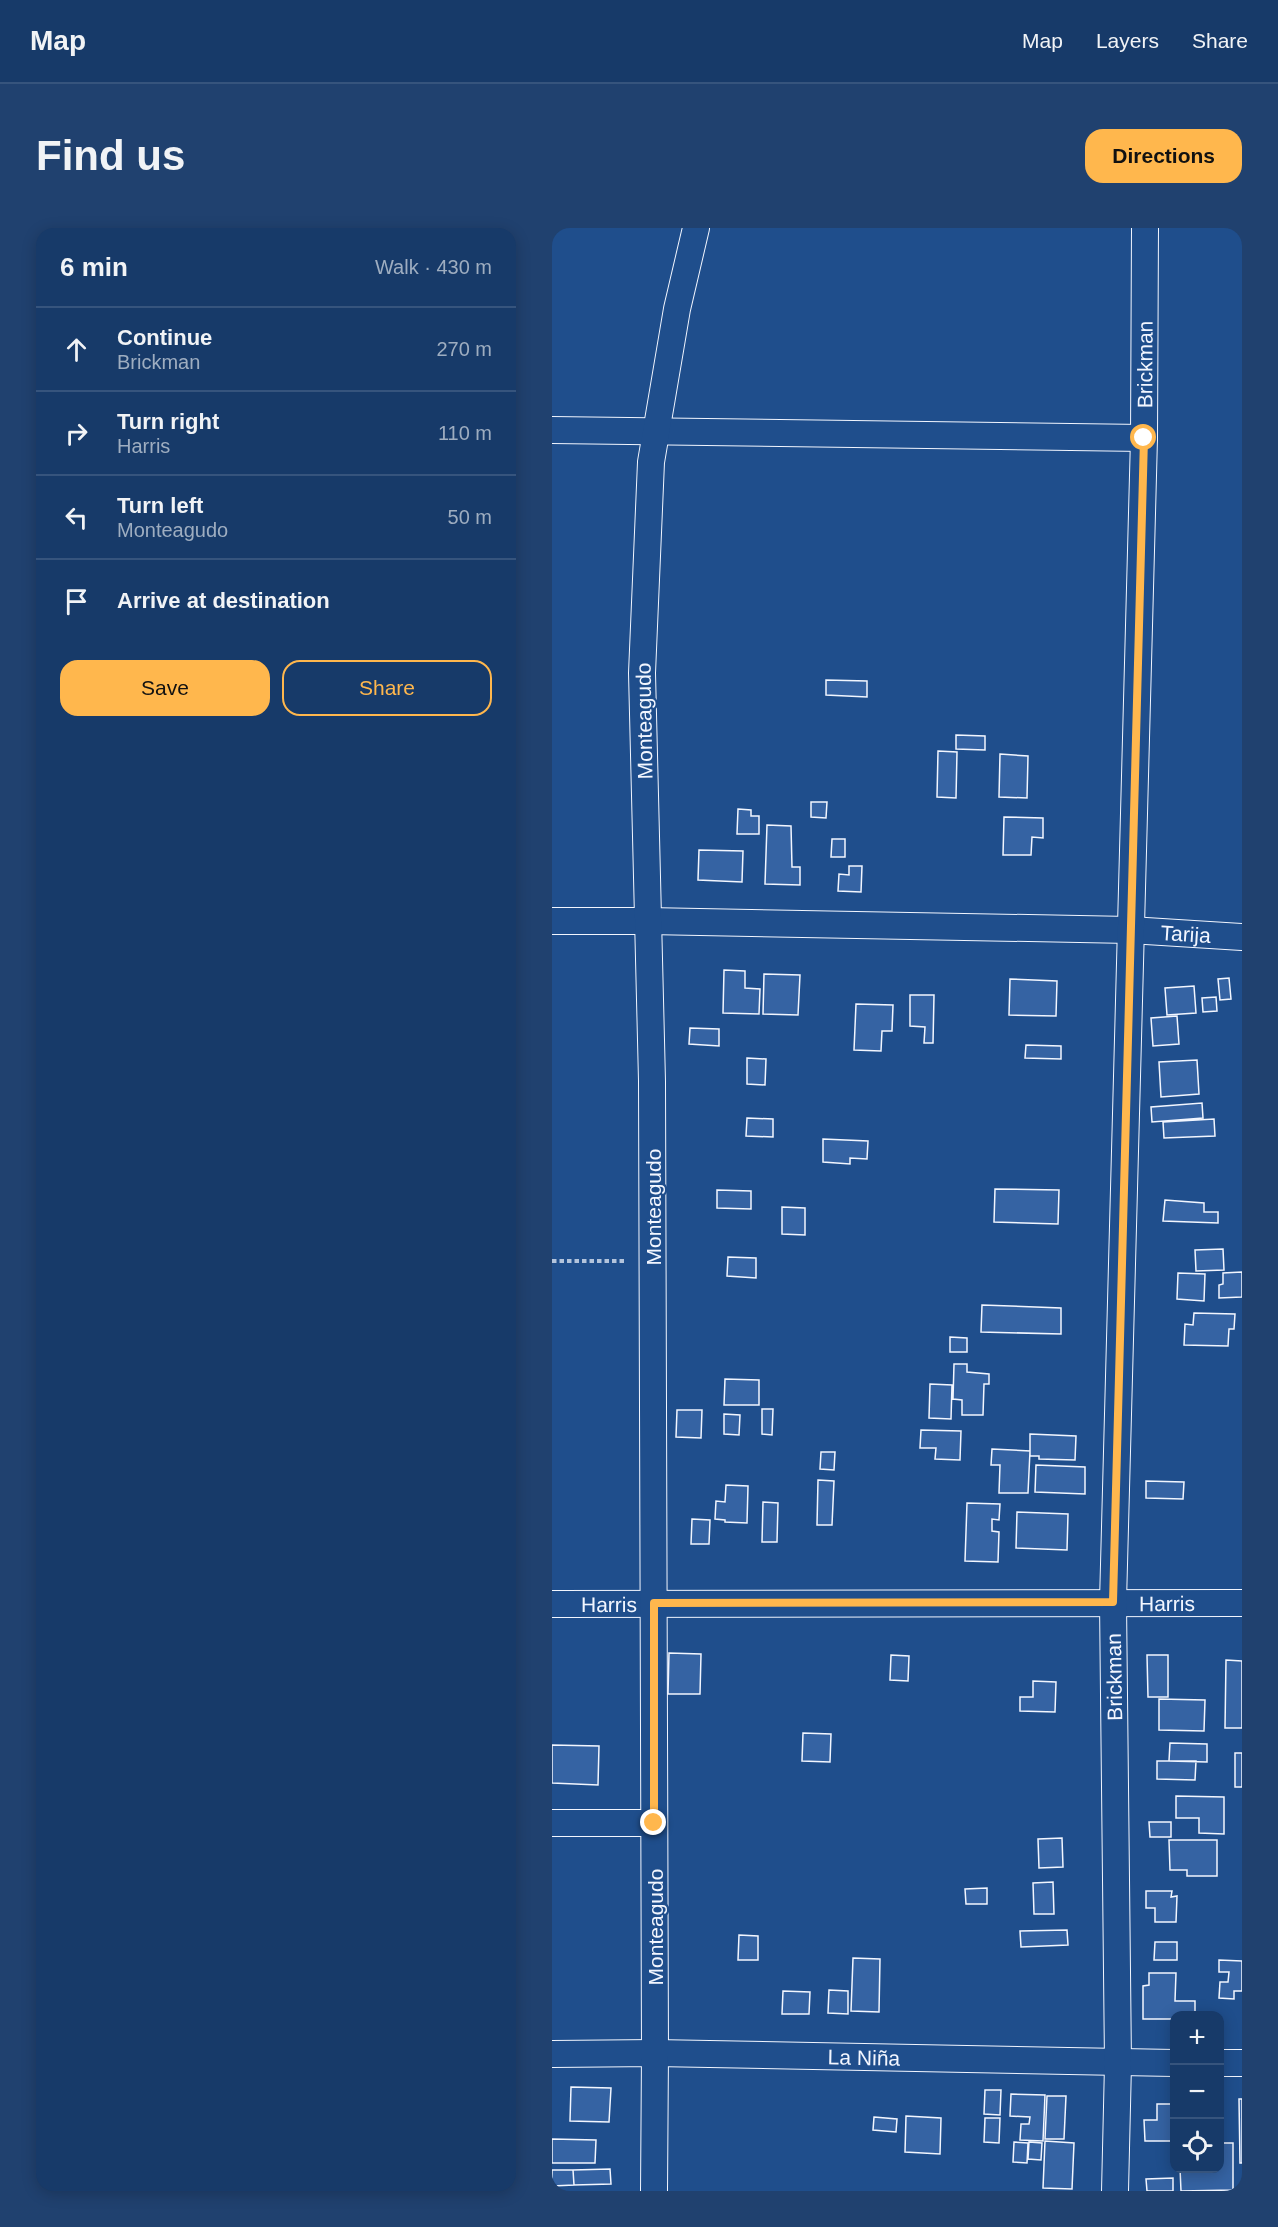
<!DOCTYPE html>
<meta charset="utf-8">
<style>
body{margin:0;font-family:Arial,sans-serif;background:#20416f;color:#f1f3f6}
.controls{position:absolute;right:18px;bottom:18px;display:grid;overflow:hidden;border-radius:12px;box-shadow:0 3px 15px #0003}
.controls button{width:54px;height:54px;display:grid;place-items:center;padding:0;border:0;border-bottom:2px solid #36547d;background:#173a69;color:#f1f3f6;font:30px sans-serif}
.stop{position:absolute;width:18px;height:18px;margin:-14px;border:4px solid #ffb74d;border-radius:50%;background:#fff}
.stop.end{background:#ffb74d;border-color:#fff;box-shadow:0 2px 6px #0008}
.list{margin:0;padding:0;list-style:none}
h2{display:flex;justify-content:space-between;align-items:center;height:78px;margin:0;padding:0 24px;font-size:26px}
h2 small{font-size:20px;font-weight:400;color:#9eadc0}
.list li{display:grid;grid-template-columns:39px 1fr auto;gap:18px;align-items:center;box-sizing:border-box;height:84px;padding:0 24px;border-top:2px solid #36547d}
.list b{display:block;font-size:22px;white-space:nowrap}
.list p{margin:0;font-size:20px;white-space:nowrap;color:#9eadc0}
.list em{font-size:20px;font-style:normal;color:#9eadc0}
.actions{display:flex;gap:12px;padding:18px 24px}
.actions a{flex:1;padding:14px 0;border:2px solid #ffb74d;border-radius:18px;text-align:center;font-size:21px;color:#ffb74d}
.actions .main{background:#ffb74d;color:#111}
.icon{flex:none;width:33px;height:33px;fill:none;stroke:currentColor;stroke-width:2;stroke-linecap:round;stroke-linejoin:round}
.map{position:relative;flex:none;width:690px;height:1963px;overflow:hidden;border-radius:18px}
header{display:flex;align-items:center;gap:36px;box-sizing:border-box;height:84px;padding:0 30px;background:#173a69;border-bottom:2px solid #36547d}
header strong{font-size:28px}
nav{display:flex;gap:33px;margin-inline-start:auto;font-size:21px}
.intro{display:flex;align-items:center;justify-content:space-between;box-sizing:border-box;height:144px;padding:0 36px}
h1{margin:0;font-size:42px}
.button{padding:15px 27px;border-radius:18px;background:#ffb74d;color:#111;font-size:21px;font-weight:700}
main{display:flex;gap:36px;padding:0 36px}
aside{flex:1;background:#173a69;border-radius:18px;box-shadow:0 3px 15px #0003}
.map>svg:first-child{display:block}
.building{fill:#3563a3;stroke:#f2f6ff;stroke-width:1.5}
.lines{fill:none;stroke-linecap:round;stroke-linejoin:round}
.street-casing{stroke:#f2f6ff;stroke-width:28}
.path{stroke:#b3c4dc;stroke-width:4;stroke-dasharray:4.5 3;stroke-linecap:butt}
.street{stroke:#1f4e8c;stroke-width:26}
.route{stroke:#ffb74d;stroke-width:8}
.labels{text-anchor:middle;dominant-baseline:central;stroke-width:4.5;stroke-linejoin:round;paint-order:stroke}
.street-label{font-size:21px;fill:#f2f6ff;stroke:#1f4e8c}
</style>
<header>
<strong>Map</strong>
<nav><a>Map</a><a>Layers</a><a>Share</a></nav>
</header>
<div class="intro"><h1>Find us</h1><a class="button">Directions</a></div>
<main>
<aside>
<h2>6 min<small>Walk · 430 m</small></h2>
<ul class="list">
<li><svg class="icon" aria-label="ahead" viewBox="0 0 24 24"><path d="M12 20V5M6 11l6-6 6 6"/></svg><div><b>Continue</b><p>Brickman</p></div><em>270 m</em></li>
<li><svg class="icon" aria-label="right" viewBox="0 0 24 24"><path d="M7 20v-9h11M14 6l5 5-5 5"/></svg><div><b>Turn right</b><p>Harris</p></div><em>110 m</em></li>
<li><svg class="icon" aria-label="left" viewBox="0 0 24 24"><path d="M17 20v-9H6M10 6l-5 5 5 5"/></svg><div><b>Turn left</b><p>Monteagudo</p></div><em>50 m</em></li>
<li><svg class="icon" aria-label="arrive" viewBox="0 0 24 24"><path d="M6 21V4h12l-3 4 3 4H6"/></svg><div><b>Arrive at destination</b></div></li>
</ul>
<div class="actions"><a class="main">Save</a><a>Share</a></div>
</aside>
<div class="map">
<svg width="690" height="1963" viewBox="0 0 690 1963">
<rect width="100%" height="100%" fill="#1f4e8c"/>
<path class="building" d="M 274,452 L 315,453 L 315,469 L 274,467 Z
M 404,507 L 433,508 L 433,522 L 404,521 Z
M 386,523 L 405,524 L 404,570 L 385,569 Z
M 448,526 L 476,528 L 475,570 L 447,569 Z
M 259,574 L 275,574 L 274,590 L 259,589 Z
M 186,581 L 199,582 L 199,588 L 207,588 L 207,606 L 185,606 Z
M 452,589 L 491,590 L 491,610 L 480,609 L 479,627 L 451,627 Z
M 215,597 L 239,598 L 240,639 L 248,639 L 248,657 L 213,656 Z
M 280,611 L 293,611 L 293,629 L 279,629 Z
M 147,622 L 191,623 L 190,654 L 146,652 Z
M 297,638 L 310,638 L 309,664 L 286,663 L 287,646 L 297,647 Z
M 172,742 L 193,743 L 193,760 L 208,761 L 207,786 L 171,785 Z
M 212,746 L 248,747 L 246,787 L 211,786 Z
M 677,750 L 679,771 L 668,772 L 666,751 Z
M 458,751 L 505,753 L 504,788 L 457,787 Z
M 642,758 L 644,785 L 615,787 L 613,760 Z
M 358,767 L 382,767 L 381,815 L 372,815 L 373,799 L 358,798 Z
M 664,769 L 665,783 L 651,784 L 650,770 Z
M 304,776 L 341,777 L 340,803 L 330,803 L 329,823 L 302,822 Z
M 625,788 L 627,816 L 601,818 L 599,790 Z
M 138,800 L 167,801 L 167,818 L 137,816 Z
M 474,817 L 509,818 L 509,831 L 473,830 Z
M 195,830 L 214,831 L 213,857 L 195,856 Z
M 645,832 L 647,866 L 609,869 L 607,834 Z
M 650,875 L 651,890 L 600,894 L 599,879 Z
M 195,890 L 221,891 L 221,909 L 194,908 Z
M 662,891 L 663,908 L 612,910 L 611,894 Z
M 271,911 L 316,913 L 315,931 L 298,930 L 298,936 L 271,934 Z
M 443,961 L 507,962 L 506,996 L 442,994 Z
M 165,962 L 199,963 L 199,981 L 165,980 Z
M 613,972 L 652,975 L 652,984 L 666,984 L 666,995 L 611,993 Z
M 230,979 L 253,980 L 253,1007 L 230,1006 Z
M 671,1021 L 672,1042 L 644,1043 L 643,1022 Z
M 176,1029 L 204,1030 L 204,1050 L 175,1048 Z
M 690,1044 L 690,1069 L 667,1070 L 667,1057 L 671,1056 L 671,1045 Z
M 626,1045 L 653,1046 L 652,1073 L 625,1071 Z
M 430,1077 L 509,1080 L 509,1106 L 429,1104 Z
M 642,1085 L 683,1086 L 682,1101 L 677,1101 L 676,1118 L 632,1117 L 633,1096 L 641,1097 Z
M 398,1109 L 415,1110 L 415,1124 L 398,1124 Z
M 402,1136 L 415,1136 L 415,1144 L 437,1146 L 437,1156 L 432,1156 L 431,1187 L 410,1187 L 410,1172 L 401,1171 Z
M 173,1151 L 207,1152 L 207,1177 L 172,1177 Z
M 378,1156 L 400,1157 L 399,1191 L 377,1190 Z
M 210,1181 L 221,1181 L 220,1207 L 210,1206 Z
M 125,1182 L 150,1182 L 149,1210 L 124,1209 Z
M 172,1186 L 188,1187 L 187,1207 L 172,1206 Z
M 369,1202 L 409,1203 L 408,1232 L 383,1231 L 384,1220 L 368,1220 Z
M 478,1206 L 524,1208 L 523,1232 L 487,1231 L 487,1228 L 478,1228 Z
M 440,1221 L 478,1223 L 476,1265 L 447,1265 L 448,1237 L 439,1237 Z
M 269,1224 L 283,1224 L 282,1242 L 268,1241 Z
M 484,1237 L 533,1239 L 533,1266 L 483,1264 Z
M 266,1252 L 282,1253 L 280,1297 L 265,1297 Z
M 594,1253 L 632,1254 L 631,1271 L 594,1270 Z
M 174,1257 L 196,1258 L 195,1295 L 173,1294 L 173,1292 L 163,1291 L 164,1273 L 173,1274 Z
M 211,1274 L 226,1275 L 225,1314 L 210,1314 Z
M 415,1275 L 448,1276 L 447,1292 L 440,1291 L 440,1303 L 447,1304 L 446,1334 L 413,1333 Z
M 465,1284 L 516,1286 L 515,1322 L 464,1320 Z
M 140,1291 L 158,1292 L 157,1316 L 139,1316 Z
M 117,1425 L 149,1426 L 148,1466 L 116,1466 Z
M 339,1427 L 357,1428 L 356,1453 L 338,1452 Z
M 595,1427 L 616,1427 L 616,1469 L 596,1469 Z
M 674,1432 L 690,1433 L 690,1500 L 673,1500 Z
M 481,1453 L 504,1454 L 503,1484 L 468,1483 L 468,1469 L 481,1469 Z
M 607,1471 L 653,1472 L 652,1503 L 607,1502 Z
M 251,1505 L 279,1506 L 278,1534 L 250,1533 Z
M 618,1515 L 655,1516 L 655,1534 L 617,1533 Z
M 0,1517 L 47,1518 L 46,1557 L 0,1555 Z
M 683,1525 L 690,1525 L 690,1559 L 683,1559 Z
M 605,1533 L 644,1533 L 643,1552 L 605,1551 Z
M 624,1568 L 672,1569 L 672,1606 L 647,1605 L 647,1590 L 624,1590 Z
M 597,1594 L 619,1594 L 619,1609 L 598,1609 Z
M 510,1610 L 511,1639 L 487,1640 L 486,1611 Z
M 617,1612 L 665,1612 L 665,1648 L 635,1648 L 635,1642 L 618,1642 Z
M 501,1654 L 502,1686 L 482,1686 L 481,1655 Z
M 435,1660 L 435,1676 L 414,1676 L 413,1661 Z
M 594,1663 L 620,1663 L 619,1669 L 625,1668 L 624,1694 L 603,1694 L 603,1680 L 594,1680 Z
M 515,1702 L 516,1717 L 469,1719 L 468,1703 Z
M 187,1707 L 206,1708 L 206,1732 L 186,1732 Z
M 603,1714 L 625,1714 L 625,1732 L 602,1732 Z
M 301,1730 L 328,1731 L 327,1784 L 299,1783 Z
M 667,1732 L 690,1733 L 690,1763 L 682,1763 L 682,1771 L 667,1770 L 668,1754 L 676,1754 L 677,1744 L 667,1744 Z
M 597,1745 L 624,1745 L 623,1773 L 643,1773 L 643,1788 L 622,1788 L 622,1791 L 591,1791 L 591,1758 L 597,1757 Z
M 277,1762 L 296,1763 L 296,1786 L 276,1785 Z
M 231,1763 L 258,1764 L 257,1786 L 230,1786 Z
M 19,1859 L 59,1860 L 57,1894 L 18,1893 Z
M 433,1862 L 449,1862 L 448,1887 L 432,1886 Z
M 459,1866 L 493,1867 L 491,1913 L 468,1912 L 469,1896 L 477,1896 L 478,1889 L 458,1888 Z
M 495,1868 L 514,1868 L 512,1911 L 493,1911 Z
M 687,1871 L 690,1871 L 690,1935 L 688,1935 Z
M 605,1876 L 622,1876 L 622,1913 L 593,1913 L 592,1892 L 605,1892 Z
M 354,1888 L 389,1890 L 388,1926 L 353,1924 Z
M 322,1889 L 345,1891 L 344,1904 L 321,1902 Z
M 433,1890 L 448,1890 L 447,1915 L 432,1914 Z
M 0,1911 L 44,1912 L 43,1935 L 0,1935 Z
M 493,1913 L 522,1915 L 520,1961 L 491,1960 Z
M 462,1914 L 476,1915 L 475,1935 L 461,1934 Z
M 477,1914 L 490,1915 L 489,1932 L 476,1931 Z
M 668,1915 L 681,1915 L 681,1962 L 629,1963 L 628,1940 L 668,1940 Z
M 58,1941 L 59,1956 L 22,1957 L 21,1942 Z
M 0,1942 L 21,1942 L 22,1957 L 0,1958 Z
M 621,1950 L 621,1963 L 595,1963 L 594,1951 Z"/>
<g class="lines">
<defs>
<g id="street">
<path d="M 0,202 L 592,210"/>
<path id="s1" d="M 0,693 L 96,693 L 578,702 L 690,709"/>
<path id="s2" d="M 0,1376 L 690,1375"/>
<path d="M 0,1595 L 102,1595"/>
<path id="s3" d="M 0,1826 L 103,1825 L 622,1835"/>
<path d="M 668,1835 L 690,1835"/>
<path d="M 102,1963 L 103,1825 L 100,853 L 90,445 L 99,234 L 125,81 L 144,0"/>
<path id="s4" d="M 563,1963 L 566,1836 L 561,1374 L 592,210 L 593,0"/>
</g>
</defs>
<use href="#street" class="street-casing"/>
<path class="path" d="M 0,1033 L 73,1033"/>
<use href="#street" class="street"/>
</g>
<g class="lines">
<path class="route" d="M 102,1595 L 102,1375 L 561,1374 L 592,210"/>
</g>
<g class="labels">
<g class="street-label">
<text stroke="none"><textPath href="#s4" startOffset="1827">Brickman</textPath></text>
<text transform="translate(92 493) rotate(-91)">Monteagudo</text>
<text stroke="none"><textPath href="#s1" startOffset="634">Tarija</textPath></text>
<text transform="translate(101 979) rotate(-90)">Monteagudo</text>
<text stroke="none"><textPath href="#s2" startOffset="57">Harris</textPath></text>
<text stroke="none"><textPath href="#s2" startOffset="615">Harris</textPath></text>
<text transform="translate(562 1449) rotate(-91)">Brickman</text>
<text transform="translate(103 1699) rotate(-90)">Monteagudo</text>
<text stroke="none"><textPath href="#s3" startOffset="312">La Niña</textPath></text>
</g>
</g>
</svg>
<div class="controls">
<button>+</button>
<button>−</button>
<button><svg class="icon" aria-label="locate" viewBox="0 0 24 24"><circle cx="12" cy="12" r="6"/><path d="M12 2v4M12 18v4M2 12h4M18 12h4"/></svg></button>
</div>
<div class="stop" style="left:592px;top:210px"></div>
<div class="stop end" style="left:102px;top:1595px"></div>
</div>
</main>
